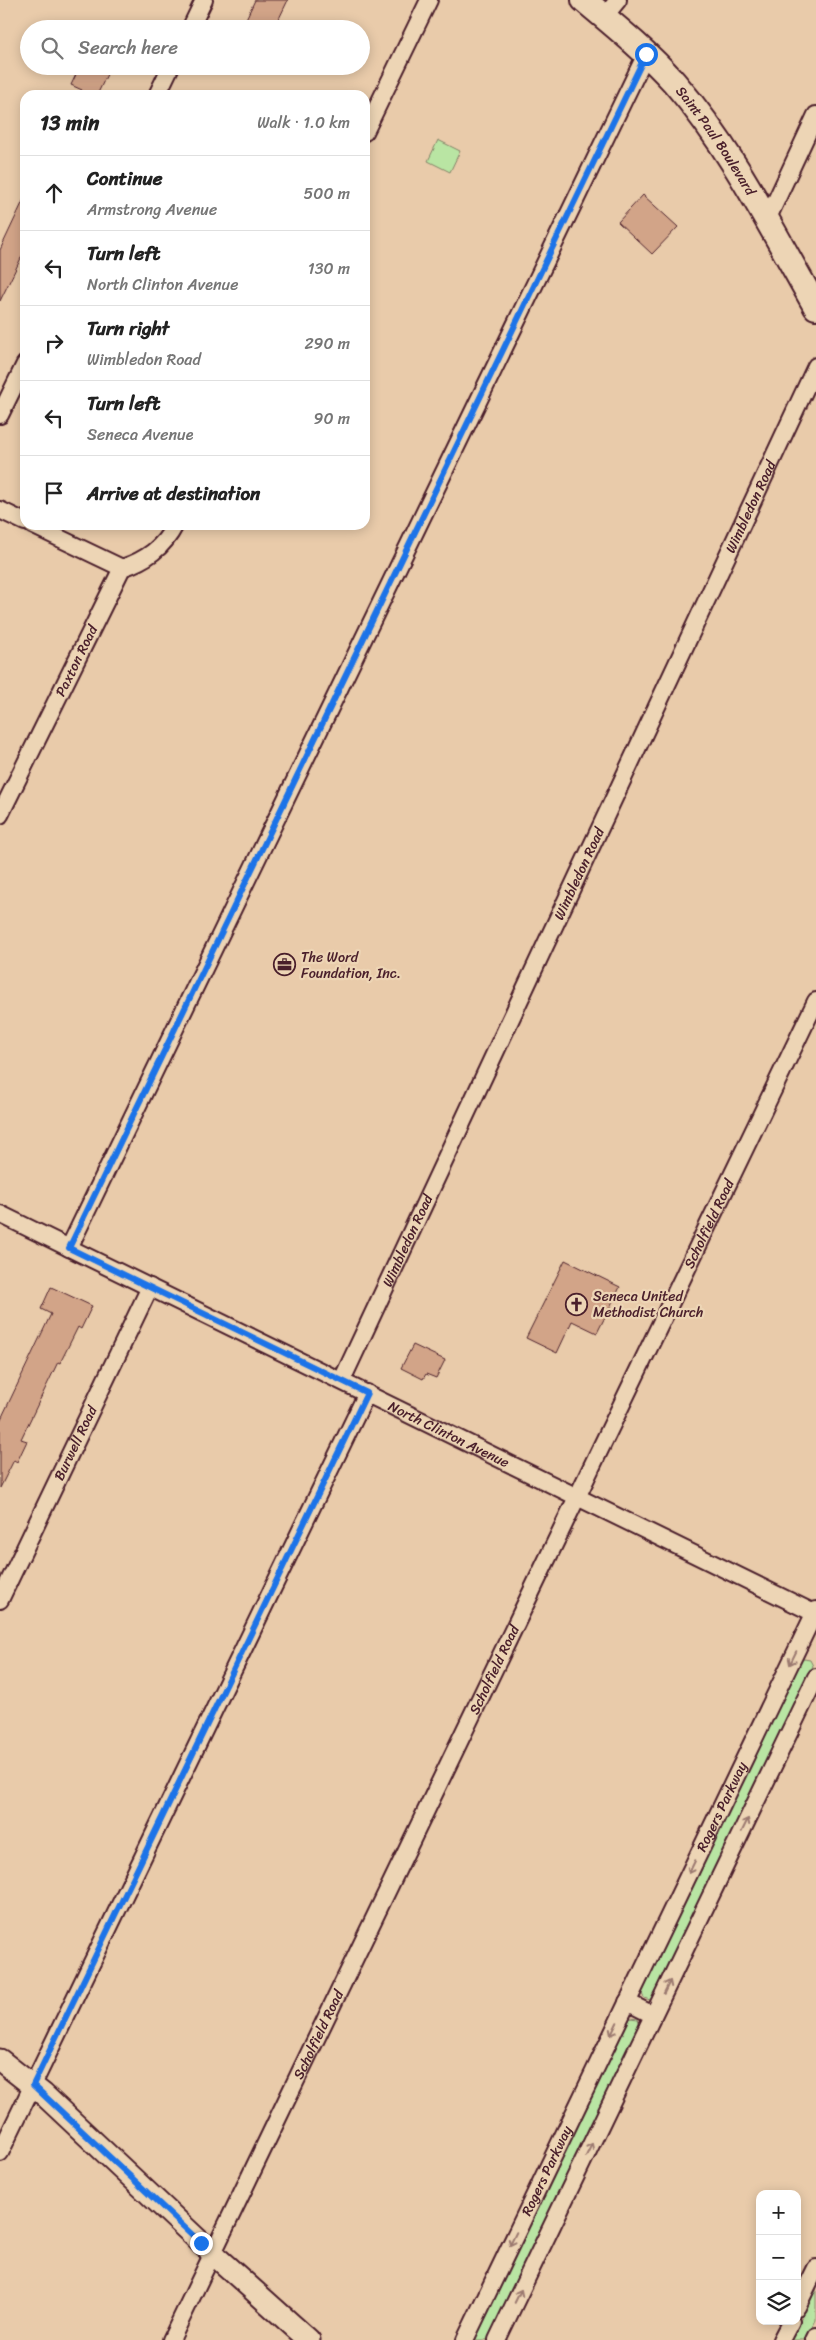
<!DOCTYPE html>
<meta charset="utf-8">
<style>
body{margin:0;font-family:Sriracha,sans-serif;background:#f6f6f6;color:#222}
.controls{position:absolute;right:15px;bottom:15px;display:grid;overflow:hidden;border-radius:10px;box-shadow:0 2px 12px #0003}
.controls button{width:45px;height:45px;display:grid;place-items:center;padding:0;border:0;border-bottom:1px solid #e0e0e0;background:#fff;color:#222;font:25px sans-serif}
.stop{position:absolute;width:15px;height:15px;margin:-11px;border:4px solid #1a73e8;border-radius:50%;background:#fff}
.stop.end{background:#1a73e8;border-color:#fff;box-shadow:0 1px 5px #0008}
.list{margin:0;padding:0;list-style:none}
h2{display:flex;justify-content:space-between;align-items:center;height:65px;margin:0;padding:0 20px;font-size:21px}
h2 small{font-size:16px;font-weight:400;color:#767676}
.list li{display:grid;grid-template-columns:32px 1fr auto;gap:15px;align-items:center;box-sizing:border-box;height:75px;padding:0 20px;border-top:1px solid #e0e0e0}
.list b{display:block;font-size:19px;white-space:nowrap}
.list p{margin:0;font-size:16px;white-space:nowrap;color:#767676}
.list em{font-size:16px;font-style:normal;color:#767676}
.icon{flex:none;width:28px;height:28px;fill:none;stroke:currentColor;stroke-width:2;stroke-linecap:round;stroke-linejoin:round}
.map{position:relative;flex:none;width:816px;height:2340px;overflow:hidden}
.search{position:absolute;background:#fff;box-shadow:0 2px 12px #0003;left:20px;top:20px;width:350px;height:55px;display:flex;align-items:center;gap:12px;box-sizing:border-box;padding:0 18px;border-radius:28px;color:#767676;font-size:19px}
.panel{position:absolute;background:#fff;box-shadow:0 2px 12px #0003;left:20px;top:90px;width:350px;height:440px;border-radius:15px}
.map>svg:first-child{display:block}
.green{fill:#b9e5a3;stroke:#828267}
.building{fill:#d2a488;stroke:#4a1f2b}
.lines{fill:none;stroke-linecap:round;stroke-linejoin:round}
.minor-casing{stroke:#4a1f2b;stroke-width:20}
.tertiary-casing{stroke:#4a1f2b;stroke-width:25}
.secondary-casing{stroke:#4a1f2b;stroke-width:28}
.minor{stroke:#edd5b5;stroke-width:16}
.tertiary{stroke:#edd5b5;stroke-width:21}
.secondary{stroke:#edd5b5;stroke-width:24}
.oneway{stroke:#9c7a70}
.route{stroke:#1a73e8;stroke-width:6}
.labels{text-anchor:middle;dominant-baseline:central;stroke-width:4.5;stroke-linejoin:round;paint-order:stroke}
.street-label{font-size:14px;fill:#4a1f2b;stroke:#edd5b5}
.poi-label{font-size:14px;fill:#4a1f2b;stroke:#edd5b5;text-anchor:start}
</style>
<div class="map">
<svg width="816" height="2340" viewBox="0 0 816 2340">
<rect width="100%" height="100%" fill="#e9cbaa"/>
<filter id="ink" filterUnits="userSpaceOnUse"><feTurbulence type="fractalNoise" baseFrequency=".02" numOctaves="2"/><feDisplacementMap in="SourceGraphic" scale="10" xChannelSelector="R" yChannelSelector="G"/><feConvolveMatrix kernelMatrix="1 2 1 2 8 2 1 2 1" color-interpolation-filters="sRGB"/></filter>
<g filter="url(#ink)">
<path class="green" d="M 438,140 L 460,151 L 450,172 L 428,161 Z
M 804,1659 L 810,1660 L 813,1666 L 653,1998 L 650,2000 L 644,1998 L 641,1992 L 800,1660 Z
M 630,2018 L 638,2019 L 640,2025 L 488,2340 L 473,2340 Z
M 816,2288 L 816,2320 L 806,2340 L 791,2340 Z"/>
<path class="building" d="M 255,0 L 288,0 L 274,29 L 262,29 L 245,21 Z
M 80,66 L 111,66 L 97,95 L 80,95 L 82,90 L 71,85 Z
M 643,195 L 678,227 L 652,254 L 618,222 Z
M 25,197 L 25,250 L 0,301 L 0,250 Z
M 565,1260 L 620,1287 L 597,1333 L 572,1321 L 557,1353 L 526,1338 Z
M 51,1287 L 92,1306 L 81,1329 L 78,1327 L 60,1363 L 58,1362 L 21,1439 L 27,1441 L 17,1462 L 14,1460 L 0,1488 L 0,1421 L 51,1314 L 41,1309 Z
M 413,1345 L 445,1360 L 436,1378 L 426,1374 L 423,1379 L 401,1368 Z"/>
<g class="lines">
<defs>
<g id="minor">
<path d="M 604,17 L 618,0"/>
<path d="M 190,29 L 204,0"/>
<path d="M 157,95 L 171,66"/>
<path d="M 365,132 L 429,0"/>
<path d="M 767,220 L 816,115"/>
<path d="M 0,415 L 25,364"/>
<path d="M 0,510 L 25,522"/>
<path d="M 32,525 L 122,568"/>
<path id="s1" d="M 0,815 L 122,568 C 146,560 163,548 175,525"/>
<path id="s2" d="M 0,1214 L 816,1614"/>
<path d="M 69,1248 L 646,54"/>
<path id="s3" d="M 342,1380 L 816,366"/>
<path id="s4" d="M 0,1600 L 150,1287"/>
<path d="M 627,2002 L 653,2015"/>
<path d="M 0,2153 L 367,1393"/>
<path d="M 797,2307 L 816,2268"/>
<path id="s5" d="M 171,2340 L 816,1001"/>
<path id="s6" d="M 465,2340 L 816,1610"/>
<path d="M 497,2340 L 816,1677"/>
<path d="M 781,2340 L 791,2321"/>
<path d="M 814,2340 L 816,2336"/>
</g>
<path id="tertiary" d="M 0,2060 L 43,2094 L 213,2254 L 309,2340"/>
<g id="secondary">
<path id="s7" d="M 584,0 C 615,26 647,52 674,82 C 732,149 772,230 816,307"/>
</g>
</defs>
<use href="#minor" class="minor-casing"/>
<use href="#tertiary" class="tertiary-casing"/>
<use href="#secondary" class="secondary-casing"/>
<use href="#minor" class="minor"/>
<use href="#tertiary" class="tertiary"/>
<use href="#secondary" class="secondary"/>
</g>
<defs><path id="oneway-shaft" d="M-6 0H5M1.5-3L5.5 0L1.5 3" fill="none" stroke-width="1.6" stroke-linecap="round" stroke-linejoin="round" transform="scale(1.25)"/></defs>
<g class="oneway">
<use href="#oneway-shaft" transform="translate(793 1658) rotate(116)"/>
<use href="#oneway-shaft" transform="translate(745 1825) rotate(-64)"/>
<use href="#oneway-shaft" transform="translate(692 1867) rotate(116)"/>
<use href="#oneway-shaft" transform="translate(667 1987) rotate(-64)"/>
<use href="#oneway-shaft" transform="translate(614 2029) rotate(116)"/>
<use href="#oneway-shaft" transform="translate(589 2150) rotate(-64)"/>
<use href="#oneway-shaft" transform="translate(513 2239) rotate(116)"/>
<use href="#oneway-shaft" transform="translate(518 2296) rotate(-64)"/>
</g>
</g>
<g class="lines" filter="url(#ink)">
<path class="route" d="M 201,2243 L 33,2085 L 367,1393 L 69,1248 L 646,54"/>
</g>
<defs>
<symbol id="office-ring" viewBox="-11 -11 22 22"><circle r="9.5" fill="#edd5b5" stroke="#4a1f2b" stroke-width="1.5"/><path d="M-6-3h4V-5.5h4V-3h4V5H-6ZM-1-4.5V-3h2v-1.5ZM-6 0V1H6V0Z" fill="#4a1f2b"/></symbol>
<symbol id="church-ring" viewBox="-11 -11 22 22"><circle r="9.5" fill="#edd5b5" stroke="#4a1f2b" stroke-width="1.5"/><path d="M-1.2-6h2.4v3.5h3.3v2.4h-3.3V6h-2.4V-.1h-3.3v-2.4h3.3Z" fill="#4a1f2b"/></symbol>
</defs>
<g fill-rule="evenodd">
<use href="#office-ring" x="272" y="952" width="25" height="25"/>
<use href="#church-ring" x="564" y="1292" width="25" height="25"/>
</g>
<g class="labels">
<g class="street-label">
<text stroke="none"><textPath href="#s7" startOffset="194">Saint Paul Boulevard</textPath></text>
<text stroke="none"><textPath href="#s3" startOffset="964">Wimbledon Road</textPath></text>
<text stroke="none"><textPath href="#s1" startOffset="172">Paxton Road</textPath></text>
<text stroke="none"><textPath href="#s3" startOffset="559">Wimbledon Road</textPath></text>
<text stroke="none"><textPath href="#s5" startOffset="1239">Scholfield Road</textPath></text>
<text stroke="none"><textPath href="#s3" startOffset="154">Wimbledon Road</textPath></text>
<text stroke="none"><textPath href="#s2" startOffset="500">North Clinton Avenue</textPath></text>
<text stroke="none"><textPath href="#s4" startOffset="174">Burwell Road</textPath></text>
<text stroke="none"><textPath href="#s5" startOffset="744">Scholfield Road</textPath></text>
<text stroke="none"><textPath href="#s6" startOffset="592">Rogers Parkway</textPath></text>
<text stroke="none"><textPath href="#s5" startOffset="339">Scholfield Road</textPath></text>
<text stroke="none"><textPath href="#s6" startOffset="188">Rogers Parkway</textPath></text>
</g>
<g class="poi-label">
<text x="301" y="957">The Word<tspan x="301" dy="16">Foundation, Inc.</tspan></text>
<text x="593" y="1296">Seneca United<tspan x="593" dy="16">Methodist Church</tspan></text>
</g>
</g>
</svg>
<div class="controls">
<button>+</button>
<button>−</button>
<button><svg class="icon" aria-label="layers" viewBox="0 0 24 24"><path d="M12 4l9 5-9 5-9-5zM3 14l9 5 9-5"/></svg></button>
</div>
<div class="stop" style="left:646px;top:54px"></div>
<div class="stop end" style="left:201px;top:2243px"></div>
<div class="search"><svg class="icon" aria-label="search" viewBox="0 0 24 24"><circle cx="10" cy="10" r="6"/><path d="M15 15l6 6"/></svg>Search here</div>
<section class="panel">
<h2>13 min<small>Walk · 1.0 km</small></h2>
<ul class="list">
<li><svg class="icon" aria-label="ahead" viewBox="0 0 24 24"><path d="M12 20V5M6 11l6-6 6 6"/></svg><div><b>Continue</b><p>Armstrong Avenue</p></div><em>500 m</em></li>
<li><svg class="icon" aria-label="left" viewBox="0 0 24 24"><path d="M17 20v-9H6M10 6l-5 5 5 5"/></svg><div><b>Turn left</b><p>North Clinton Avenue</p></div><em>130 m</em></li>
<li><svg class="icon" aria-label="right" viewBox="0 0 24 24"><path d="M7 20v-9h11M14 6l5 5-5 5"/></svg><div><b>Turn right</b><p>Wimbledon Road</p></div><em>290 m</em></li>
<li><svg class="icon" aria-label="left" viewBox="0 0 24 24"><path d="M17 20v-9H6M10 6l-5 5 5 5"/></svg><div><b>Turn left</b><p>Seneca Avenue</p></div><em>90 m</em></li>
<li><svg class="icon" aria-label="arrive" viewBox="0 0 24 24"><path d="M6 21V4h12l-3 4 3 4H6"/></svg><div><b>Arrive at destination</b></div></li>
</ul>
</section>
</div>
